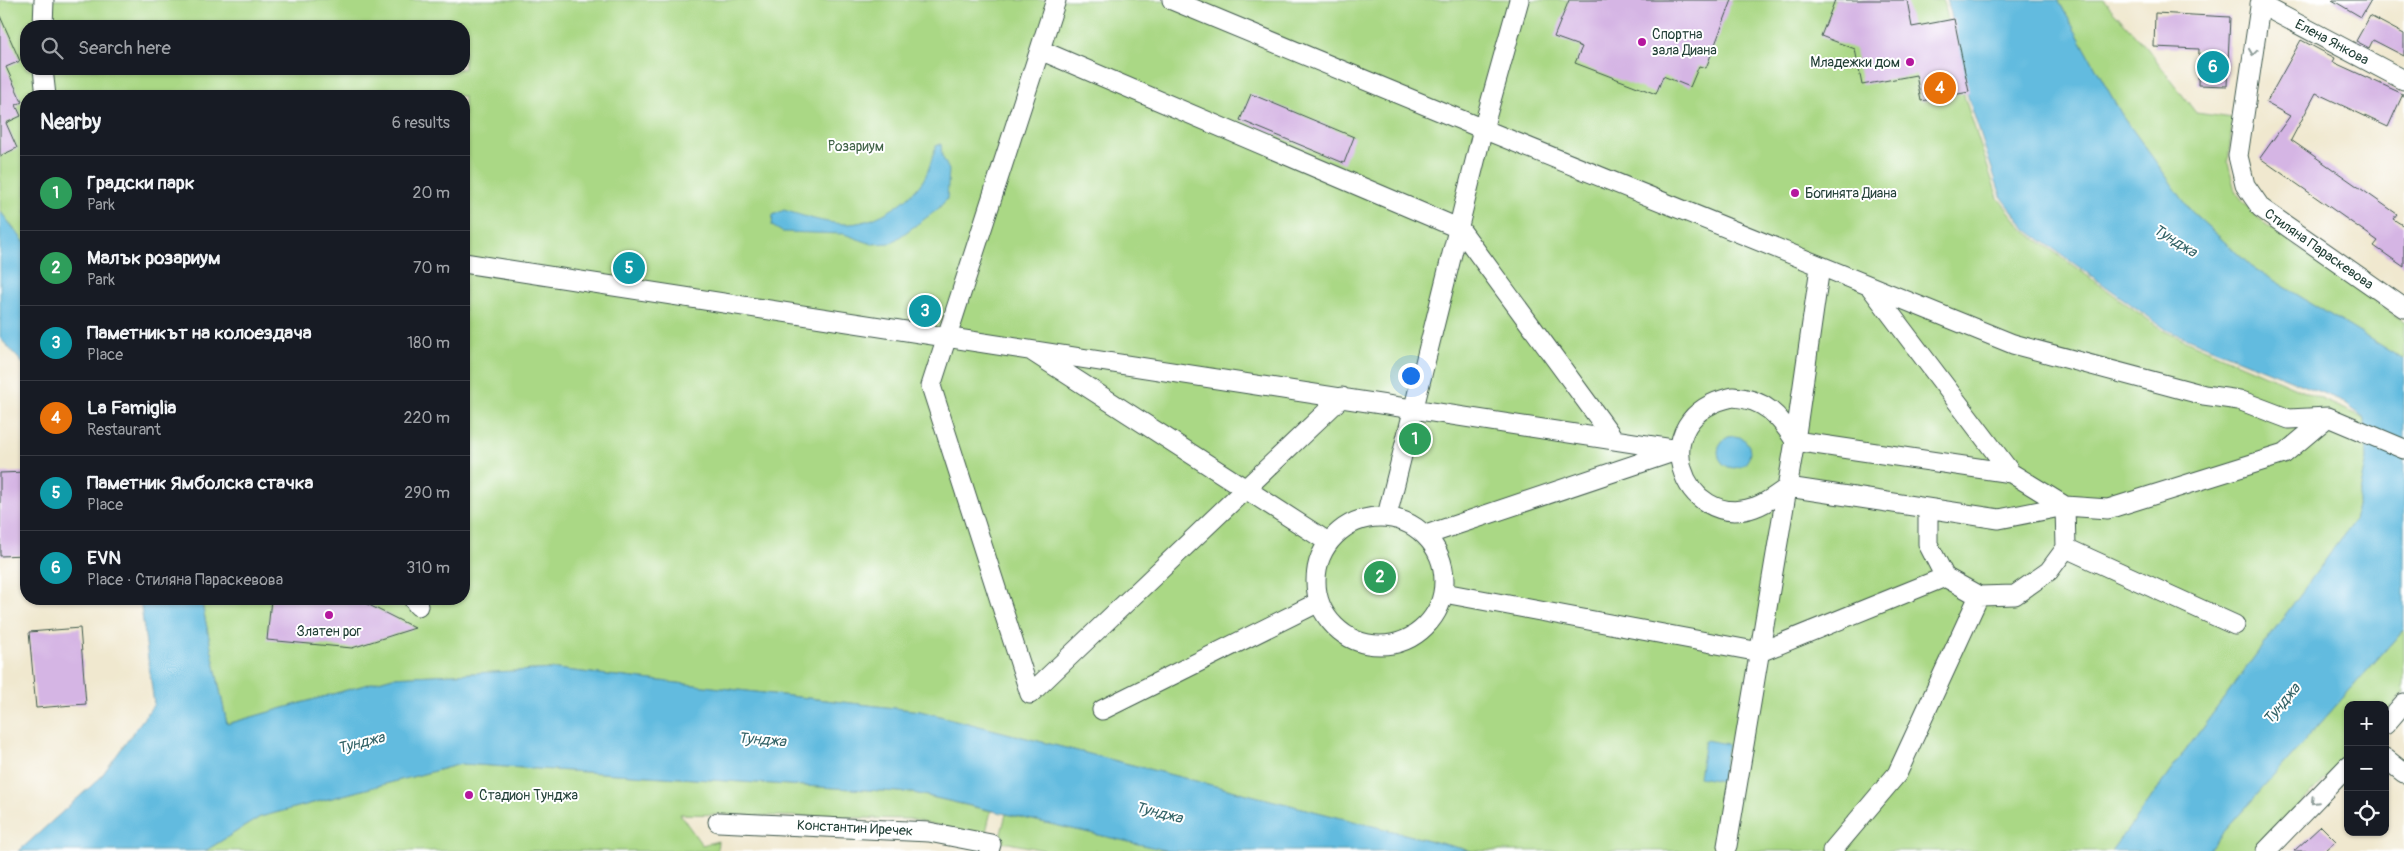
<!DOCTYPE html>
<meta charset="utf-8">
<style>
body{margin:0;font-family:Pangolin,sans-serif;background:#242831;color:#f1f3f6}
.controls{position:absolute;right:15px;bottom:15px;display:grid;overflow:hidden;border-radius:10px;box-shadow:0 1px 4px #0004}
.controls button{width:45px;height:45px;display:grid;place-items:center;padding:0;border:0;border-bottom:1px solid #363941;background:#171b24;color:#f1f3f6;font:25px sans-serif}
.you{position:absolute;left:1410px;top:375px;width:18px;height:18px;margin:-12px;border:4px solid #fff;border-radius:50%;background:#1a73e8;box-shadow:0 0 0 8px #1a73e833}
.badge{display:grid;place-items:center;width:32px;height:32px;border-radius:50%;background:#1a73e8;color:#fff;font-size:16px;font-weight:700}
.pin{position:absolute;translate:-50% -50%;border:2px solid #fff;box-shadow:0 1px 5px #0006}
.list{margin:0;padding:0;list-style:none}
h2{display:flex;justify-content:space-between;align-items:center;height:65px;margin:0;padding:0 20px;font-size:21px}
h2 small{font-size:16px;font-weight:400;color:#9ea1a6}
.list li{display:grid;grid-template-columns:32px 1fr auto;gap:15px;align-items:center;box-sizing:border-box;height:75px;padding:0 20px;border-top:1px solid #363941}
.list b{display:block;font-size:19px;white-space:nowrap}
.list p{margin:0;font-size:16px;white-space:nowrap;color:#9ea1a6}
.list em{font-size:16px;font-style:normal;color:#9ea1a6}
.icon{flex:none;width:28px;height:28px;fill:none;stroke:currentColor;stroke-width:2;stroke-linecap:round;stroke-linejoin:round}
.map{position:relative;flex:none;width:2404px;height:851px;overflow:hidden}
.search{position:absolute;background:#171b24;box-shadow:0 1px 4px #0004;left:20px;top:20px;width:450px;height:55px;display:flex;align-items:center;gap:12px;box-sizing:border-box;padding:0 18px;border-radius:20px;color:#9ea1a6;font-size:19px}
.panel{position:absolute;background:#171b24;box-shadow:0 1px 4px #0004;left:20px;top:90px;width:450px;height:515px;border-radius:20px}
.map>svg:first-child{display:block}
.green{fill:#aad885;stroke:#648a5c;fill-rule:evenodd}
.water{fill:#62bbdf;stroke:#407c8a}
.building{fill:#d5b5e4}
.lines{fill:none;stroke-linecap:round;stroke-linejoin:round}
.street-casing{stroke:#3e574b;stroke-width:21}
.street{stroke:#fff;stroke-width:19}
.oneway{stroke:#8f9e9a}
.poi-dot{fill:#b5179e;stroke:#fff;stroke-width:2}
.labels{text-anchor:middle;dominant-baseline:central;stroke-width:4;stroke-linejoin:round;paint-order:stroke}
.poi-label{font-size:14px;fill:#1f3d34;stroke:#fff;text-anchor:start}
.street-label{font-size:14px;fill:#1f3d34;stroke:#fff}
.park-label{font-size:14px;fill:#426448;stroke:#fff}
.water-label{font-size:15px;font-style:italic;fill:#336367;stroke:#fff}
</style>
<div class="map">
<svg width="2404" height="851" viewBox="0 0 2404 851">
<rect width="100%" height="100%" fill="#fff"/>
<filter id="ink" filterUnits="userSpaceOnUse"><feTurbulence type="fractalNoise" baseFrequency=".02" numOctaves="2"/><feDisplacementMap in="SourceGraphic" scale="10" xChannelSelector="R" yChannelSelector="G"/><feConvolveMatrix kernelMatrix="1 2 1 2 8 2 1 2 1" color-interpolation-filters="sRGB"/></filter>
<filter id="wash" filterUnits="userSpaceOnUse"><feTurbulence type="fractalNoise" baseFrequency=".0096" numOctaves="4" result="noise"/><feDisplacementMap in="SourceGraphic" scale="20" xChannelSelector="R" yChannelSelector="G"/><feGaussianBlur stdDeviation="1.12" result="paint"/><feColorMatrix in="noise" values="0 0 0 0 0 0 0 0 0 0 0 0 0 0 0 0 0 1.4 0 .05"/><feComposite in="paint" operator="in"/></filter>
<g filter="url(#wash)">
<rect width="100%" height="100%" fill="#f0e8cf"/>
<path class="green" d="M 0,0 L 1942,0 L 1946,11 L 1965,99 L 1998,198 L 2025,231 L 2164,331 L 2365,418 L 2367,459 L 2354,521 L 2112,851 L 1471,851 L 920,711 L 556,669 L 393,677 L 227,724 L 201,599 L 464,599 L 464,96 L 26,96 L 26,244 L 0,211 ZM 26,26 L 464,26 L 464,69 L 26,69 Z
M 2058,0 L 2103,0 L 2147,48 L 2196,113 L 2233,118 L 2228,162 L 2235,191 L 2257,218 L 2404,321 L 2404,360 L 2252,267 L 2191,211 L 2122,115 Z
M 2404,629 L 2404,692 L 2385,715 L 2385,705 L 2348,705 L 2348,756 L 2255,851 L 2207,851 Z
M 461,764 L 914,793 L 991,811 L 985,836 L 910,819 L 680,814 L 702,845 L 718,841 L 717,851 L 205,851 L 260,817 Z
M 1006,814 L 1169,851 L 1048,851 L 999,841 Z"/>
<path class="water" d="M 1946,0 L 2058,0 L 2122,115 L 2191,211 L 2252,267 L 2404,360 L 2404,629 L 2207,851 L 2112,851 L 2354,521 L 2367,459 L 2365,418 L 2340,400 L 2167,330 L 2027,230 L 2001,196 L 1968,97 L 1950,9 Z
M 941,144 L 942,156 L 949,170 L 947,199 L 937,210 L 891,243 L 872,244 L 844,234 L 782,232 L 772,226 L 773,215 L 784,210 C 803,216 824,223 844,224 C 873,225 906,204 922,182 C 929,172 932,157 936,146 Z
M 0,211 L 26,244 L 26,367 L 0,338 Z
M1718 452a16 16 0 1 1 32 0a16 16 0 1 1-32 0Z
M 140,599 L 201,599 L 227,724 L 393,677 L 556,669 L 920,711 L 1471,851 L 1169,851 L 914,793 L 461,764 L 260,817 L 205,851 L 19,851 L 100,778 L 154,704 Z
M 1705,740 L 1728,744 L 1721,781 L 1699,777 Z"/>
<g id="blocks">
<path class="building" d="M 1569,0 L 1732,0 L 1706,68 L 1699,66 L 1690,87 L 1663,76 L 1656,94 L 1575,63 L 1582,47 L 1554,37 Z
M 1835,0 L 1907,0 L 1912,27 L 1954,19 L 1969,92 L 1921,101 L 1916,75 L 1862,85 L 1855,49 L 1821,36 Z
M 2332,0 L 2371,0 L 2361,17 Z
M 2155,13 L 2230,17 L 2227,86 L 2198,85 L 2199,49 L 2154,47 Z
M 0,16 L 20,61 L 6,67 L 22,102 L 16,105 L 21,116 L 6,123 L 17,148 L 0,156 Z
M 2370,16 L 2404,34 L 2404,56 L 2373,40 L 2369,48 L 2356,41 Z
M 2301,40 L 2335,58 L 2333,62 L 2403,94 L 2388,127 L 2316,93 L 2291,140 L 2397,214 L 2393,219 L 2404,226 L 2404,267 L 2374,246 L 2378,241 L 2260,158 L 2290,116 L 2266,103 Z
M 1251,94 L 1354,137 L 1344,163 L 1240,120 Z
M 26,472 L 26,555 L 0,556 L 0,473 Z
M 271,599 L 362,599 L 363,602 L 415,628 L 352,648 L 267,640 Z
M 80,628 L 86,704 L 36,708 L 29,632 Z
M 2321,826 L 2336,841 L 2325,851 L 2294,851 Z"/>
</g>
</g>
<g filter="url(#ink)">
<use href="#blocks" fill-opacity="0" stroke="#3e574b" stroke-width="1"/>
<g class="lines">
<defs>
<path id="street" d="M 1056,0 L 931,386 L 1030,694 L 1342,397
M 1172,0 L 1483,129 L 1519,0
M 2261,0 L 2238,156 L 2245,185 L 2261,208 L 2404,308
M 2260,4 L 2404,80
M 43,26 L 44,0
M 1040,50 L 1460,229 L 1614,439
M 43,69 L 46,96
M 464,263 L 1679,450
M 1871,288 L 2011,473
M 1033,352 L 1328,542
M 1733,397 C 1764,399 1779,415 1795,441 L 2011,473 L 2065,506 L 1999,519 L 1788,487 C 1778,494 1767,503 1755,507 C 1683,533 1640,416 1733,397 Z
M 1928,509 L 1928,544 L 1945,577 L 1979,596 L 2015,595 L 2049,571 L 2066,548 L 2065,506 L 2108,509 L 2284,454 L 2328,417
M 1387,516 L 1483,129 L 2013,344 L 2204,395 L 2239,400 L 2289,419 L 2328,417 L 2404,449
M1316 581a64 64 0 1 1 128 0a64 64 0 1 1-128 0Z
M 1426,535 L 1676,451
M 2066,548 L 2235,625
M 1444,593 L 1760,652 L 1945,577
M 413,599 L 418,606
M 1102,710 L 1319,602
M 2385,725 L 2404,703
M 2385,758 L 2404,773
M 718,822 L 929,832 L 991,844 L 989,851
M 1727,846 L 1795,441 L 1820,267
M 1832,851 L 1897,774 L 1979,596
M 2266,851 L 2348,766"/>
</defs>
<use href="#street" class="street-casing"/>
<use href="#street" class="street"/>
</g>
<defs><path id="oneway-chevron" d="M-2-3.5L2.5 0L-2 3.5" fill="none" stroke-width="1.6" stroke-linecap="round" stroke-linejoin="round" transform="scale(1.25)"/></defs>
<g class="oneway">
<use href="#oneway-chevron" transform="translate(2253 52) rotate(98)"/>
<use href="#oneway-chevron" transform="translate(2314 801) rotate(134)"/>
</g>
</g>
<g class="poi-dot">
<circle cx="1642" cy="42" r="5"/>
<circle cx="1910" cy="62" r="5"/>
<circle cx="1795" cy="193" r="5"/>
<circle cx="329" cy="615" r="5"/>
<circle cx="469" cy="795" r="5"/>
</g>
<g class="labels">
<g class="poi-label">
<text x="1652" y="34">Спортна<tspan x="1652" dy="16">зала Диана</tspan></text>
<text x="1900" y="62" text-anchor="end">Младежки дом</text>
<text x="1805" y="193">Богинята Диана</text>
<text x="329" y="631" text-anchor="middle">Златен рог</text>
<text x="479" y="795">Стадион Тунджа</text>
</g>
<g class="street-label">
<text transform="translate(2332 42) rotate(28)">Елена Янкова</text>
<text transform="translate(2319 249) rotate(35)">Стиляна Параскевова</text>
<text transform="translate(855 828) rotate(3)">Константин Иречек</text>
</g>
<g class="park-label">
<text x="856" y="146">Розариум</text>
</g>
<g class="water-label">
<text transform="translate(2175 241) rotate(32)">Тунджа</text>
<text transform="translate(2282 704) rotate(-50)">Тунджа</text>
<text transform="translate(762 740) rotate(5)">Тунджа</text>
<text transform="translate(361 743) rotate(-14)">Тунджа</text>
<text transform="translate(1159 813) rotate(14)">Тунджа</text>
</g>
</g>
</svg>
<div class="controls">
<button>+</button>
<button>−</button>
<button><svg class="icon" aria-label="locate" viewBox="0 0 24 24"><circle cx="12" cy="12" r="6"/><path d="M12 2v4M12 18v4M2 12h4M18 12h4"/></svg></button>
</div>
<div class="you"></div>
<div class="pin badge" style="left:1415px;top:439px;background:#2e9e5b">1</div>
<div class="pin badge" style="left:1380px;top:577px;background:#2e9e5b">2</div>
<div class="pin badge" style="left:925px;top:311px;background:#0f9aa8">3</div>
<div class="pin badge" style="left:1940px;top:88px;background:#e8710a">4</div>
<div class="pin badge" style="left:629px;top:268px;background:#0f9aa8">5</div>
<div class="pin badge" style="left:2213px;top:67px;background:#0f9aa8">6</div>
<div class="search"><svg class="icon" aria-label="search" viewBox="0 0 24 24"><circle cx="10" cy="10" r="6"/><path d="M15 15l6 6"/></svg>Search here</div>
<section class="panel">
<h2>Nearby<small>6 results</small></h2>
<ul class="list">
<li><span class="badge" style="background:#2e9e5b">1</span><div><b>Градски парк</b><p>Park</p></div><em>20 m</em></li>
<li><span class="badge" style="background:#2e9e5b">2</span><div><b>Малък розариум</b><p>Park</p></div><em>70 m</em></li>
<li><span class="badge" style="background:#0f9aa8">3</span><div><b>Паметникът на колоездача</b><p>Place</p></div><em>180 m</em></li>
<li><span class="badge" style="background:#e8710a">4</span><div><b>La Famiglia</b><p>Restaurant</p></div><em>220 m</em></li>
<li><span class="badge" style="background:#0f9aa8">5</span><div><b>Паметник Ямболска стачка</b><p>Place</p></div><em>290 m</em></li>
<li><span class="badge" style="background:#0f9aa8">6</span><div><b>EVN</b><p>Place · Стиляна Параскевова</p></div><em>310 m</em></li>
</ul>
</section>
</div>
